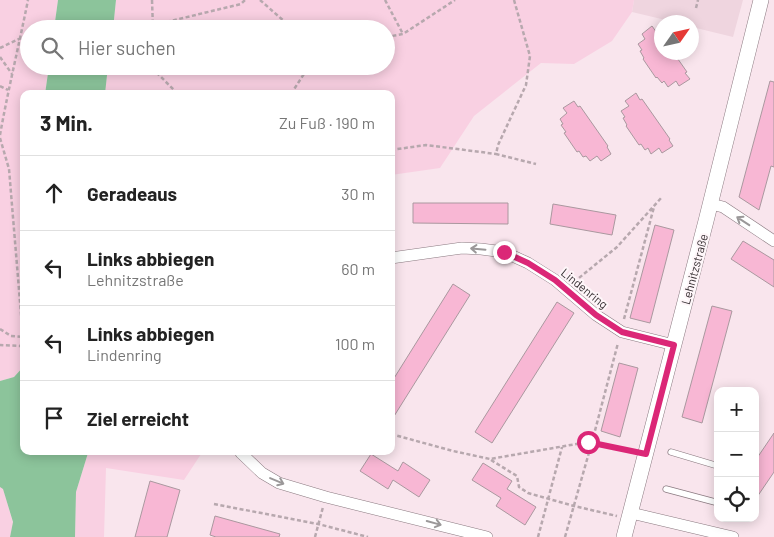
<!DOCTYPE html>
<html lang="de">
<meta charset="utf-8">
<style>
body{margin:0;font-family:Barlow,sans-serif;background:#f6f6f6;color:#222}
.controls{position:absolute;right:15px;bottom:15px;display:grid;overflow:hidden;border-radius:10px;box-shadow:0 2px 12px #0003}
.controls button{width:45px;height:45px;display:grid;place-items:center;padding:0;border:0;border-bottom:1px solid #e0e0e0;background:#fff;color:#222;font:25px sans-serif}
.compass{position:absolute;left:654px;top:15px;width:45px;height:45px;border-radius:50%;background:#fff;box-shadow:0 2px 12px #0003;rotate:56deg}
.stop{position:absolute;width:15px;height:15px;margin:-11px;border:4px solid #db2777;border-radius:50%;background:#fff}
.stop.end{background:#db2777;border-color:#fff;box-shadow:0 1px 5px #0008}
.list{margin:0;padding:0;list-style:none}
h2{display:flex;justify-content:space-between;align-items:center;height:65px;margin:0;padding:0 20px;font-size:21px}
h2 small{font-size:16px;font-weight:400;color:#767676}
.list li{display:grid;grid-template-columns:32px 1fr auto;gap:15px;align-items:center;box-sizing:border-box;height:75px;padding:0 20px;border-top:1px solid #e0e0e0}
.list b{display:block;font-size:19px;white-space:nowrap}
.list p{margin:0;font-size:16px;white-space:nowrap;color:#767676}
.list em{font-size:16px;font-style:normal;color:#767676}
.icon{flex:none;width:28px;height:28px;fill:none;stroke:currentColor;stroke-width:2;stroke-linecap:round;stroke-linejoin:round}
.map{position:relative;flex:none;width:774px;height:537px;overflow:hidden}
.search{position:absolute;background:#fff;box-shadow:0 2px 12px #0003;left:20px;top:20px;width:375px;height:55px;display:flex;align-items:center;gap:12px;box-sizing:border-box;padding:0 18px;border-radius:28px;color:#767676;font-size:19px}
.panel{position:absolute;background:#fff;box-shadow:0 2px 12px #0003;left:20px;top:90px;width:375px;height:365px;border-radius:10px}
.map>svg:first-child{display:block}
.built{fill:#efd5df}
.green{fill:#f9d0e2}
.water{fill:#8cc49b}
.building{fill:#f8b7d4;stroke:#aa989f}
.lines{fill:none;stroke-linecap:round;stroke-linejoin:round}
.service-casing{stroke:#8b7a81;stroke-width:7}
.minor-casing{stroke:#8b7a81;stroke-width:12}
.secondary-casing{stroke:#8b7a81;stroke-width:16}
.path{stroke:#b7a8ae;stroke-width:2.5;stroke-dasharray:4 2.5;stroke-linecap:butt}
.service{stroke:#fff;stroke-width:5.5}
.minor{stroke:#fff;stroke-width:11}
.secondary{stroke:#fff;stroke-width:15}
.path-bridge{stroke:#b7a8ae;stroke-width:2.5;stroke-dasharray:4 2.5;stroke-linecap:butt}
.oneway{stroke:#9b9899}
.route{stroke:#db2777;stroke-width:6}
.labels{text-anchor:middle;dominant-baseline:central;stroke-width:4;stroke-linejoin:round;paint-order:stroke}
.street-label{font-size:12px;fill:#373033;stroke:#fef6f9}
</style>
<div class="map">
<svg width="774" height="537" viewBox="0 0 774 537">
<rect width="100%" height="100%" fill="#f9e5ed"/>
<path class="built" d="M 634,0 L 743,0 L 733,37 L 692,27 L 692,22 L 674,22 L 632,12 Z"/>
<path class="green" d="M 0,0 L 58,0 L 54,29 L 29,29 L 29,66 L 49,66 L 45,94 L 24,94 L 24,366 L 14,377 L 0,381 Z
M 116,0 L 634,0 L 632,12 L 612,41 L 574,64 L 541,63 L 474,116 L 440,168 L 391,175 L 391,94 L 105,94 L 108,66 L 386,66 L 386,29 L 113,29 Z
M 87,451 L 203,451 L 184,480 L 106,468 L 104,537 L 75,537 L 76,492 L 88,453 Z
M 0,487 L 3,488 L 13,523 L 10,537 L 0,537 Z"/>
<path class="water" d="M 58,0 L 116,0 L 113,29 L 54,29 Z
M 49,66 L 108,66 L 105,94 L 45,94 Z
M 24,366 L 24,451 L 87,451 L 88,453 L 76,492 L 75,537 L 10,537 L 13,522 L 3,489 L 0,487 L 0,381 L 14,377 Z"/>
<path class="building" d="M 652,26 L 657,33 L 662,29 L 662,52 L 673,52 L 687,72 L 685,73 L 690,79 L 679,86 L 676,81 L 668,87 L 664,81 L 662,83 L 657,77 L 656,78 L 643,59 L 644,58 L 640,51 L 642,50 L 638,44 L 645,39 L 642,34 Z
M 770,81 L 774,82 L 774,167 L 771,166 L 759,210 L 739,197 Z
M 636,93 L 640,100 L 642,99 L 670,139 L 669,140 L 673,146 L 662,153 L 659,148 L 651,154 L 648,148 L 645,150 L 641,144 L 639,145 L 626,126 L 627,125 L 623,118 L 625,117 L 621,111 L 629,106 L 625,101 Z
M 574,101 L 578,107 L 580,106 L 608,146 L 607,147 L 611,154 L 601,161 L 597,156 L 590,161 L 586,156 L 583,157 L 579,151 L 577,152 L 564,133 L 566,132 L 561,125 L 563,124 L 560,119 L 567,113 L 563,108 Z
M 413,203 L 508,203 L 508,224 L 413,223 Z
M 553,204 L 616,215 L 612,235 L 550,224 Z
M 655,225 L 674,230 L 650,323 L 630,318 Z
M 743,241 L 774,260 L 774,287 L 731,259 Z
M 453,284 L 470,295 L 391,421 L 391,383 Z
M 557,302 L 574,313 L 492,443 L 475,432 Z
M 712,306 L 732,311 L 702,423 L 682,417 Z
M 619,363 L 638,368 L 620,437 L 601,431 Z
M 774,433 L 774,472 L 755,500 L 755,461 Z
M 371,454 L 398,471 L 403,462 L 430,480 L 419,497 L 393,480 L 388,489 L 360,471 Z
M 483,463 L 512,481 L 507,489 L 536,507 L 525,525 L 496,506 L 501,498 L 472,480 Z
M 150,481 L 180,490 L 167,537 L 135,537 Z
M 215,516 L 280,534 L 279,537 L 216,537 L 210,535 Z"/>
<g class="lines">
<defs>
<path id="service" d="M 671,452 L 718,466
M 666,489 L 715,502"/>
<path id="minor" d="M 711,204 L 723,207 L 774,241
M 391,258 L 462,248 L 481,249 L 504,252 L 528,263 L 555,280 L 596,315 L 622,332 L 674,345
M 240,451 L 241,453 L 262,473 L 279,483 L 326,497 L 487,537
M 631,513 L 733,537"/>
<path id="secondary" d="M 624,537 L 706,221 L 761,0"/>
</defs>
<use href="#service" class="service-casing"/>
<use href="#minor" class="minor-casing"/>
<use href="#secondary" class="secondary-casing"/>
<path class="path" d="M 152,0 L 153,29
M 260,0 L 293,29
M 385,0 L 403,34
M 514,0 L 530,56 L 526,85 L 498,145 L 496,154 L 536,164
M 696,8 L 698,0
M 154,25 L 241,4 L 245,0
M 386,37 L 403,34 L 455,0
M 0,48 L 21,38
M 0,57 L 12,74
M 155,66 L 158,74 L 178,94
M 0,86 L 8,90
M 291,94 L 309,66
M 0,135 C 8,90 19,45 28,0
M 0,138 L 9,169 L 22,326 L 21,346 L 0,345
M 391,150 L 426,145 L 496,154
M 574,282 L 617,247 L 662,197
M 624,319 L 654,207
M 0,329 L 11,336
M 391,434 L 453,451 L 490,459 L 588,442 L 632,451
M 491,460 L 517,476 L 519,487 L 528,493 L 574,506 L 617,516
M 214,504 L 318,524 L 368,537
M 315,537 L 323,507
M 538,537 L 562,447
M 565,537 L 592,442 L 618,343"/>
<use href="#service" class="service"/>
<use href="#minor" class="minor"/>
<use href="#secondary" class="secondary"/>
<path class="path-bridge" d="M 11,336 L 24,337"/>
</g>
<defs><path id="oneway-shaft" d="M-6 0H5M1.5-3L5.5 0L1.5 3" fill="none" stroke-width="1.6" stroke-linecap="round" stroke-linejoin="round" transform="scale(1.25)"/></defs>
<g class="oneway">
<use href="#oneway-shaft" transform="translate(743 221) rotate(-147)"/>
<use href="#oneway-shaft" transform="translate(478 249) rotate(-175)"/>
<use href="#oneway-shaft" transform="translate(277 481) rotate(23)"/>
<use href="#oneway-shaft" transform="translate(434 523) rotate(15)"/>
</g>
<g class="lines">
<path class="route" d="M 504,252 L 528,263 L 555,280 L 596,315 L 622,332 L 674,345 L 646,454 L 588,442"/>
</g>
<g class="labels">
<g class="street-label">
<text transform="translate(694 269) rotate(-75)">Lehnitzstraße</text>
<text transform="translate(585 288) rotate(39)">Lindenring</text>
</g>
</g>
</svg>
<div class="controls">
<button>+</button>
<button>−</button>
<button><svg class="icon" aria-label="locate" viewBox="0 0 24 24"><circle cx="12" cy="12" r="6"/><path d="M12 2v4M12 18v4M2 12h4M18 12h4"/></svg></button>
</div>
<svg class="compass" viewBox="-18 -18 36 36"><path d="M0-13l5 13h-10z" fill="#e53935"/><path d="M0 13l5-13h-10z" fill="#767676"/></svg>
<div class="stop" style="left:588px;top:442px"></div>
<div class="stop end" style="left:504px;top:252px"></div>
<div class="search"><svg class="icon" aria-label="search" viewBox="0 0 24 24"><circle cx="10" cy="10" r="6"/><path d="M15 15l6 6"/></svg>Hier suchen</div>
<section class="panel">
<h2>3 Min.<small>Zu Fuß · 190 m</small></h2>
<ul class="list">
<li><svg class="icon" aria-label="ahead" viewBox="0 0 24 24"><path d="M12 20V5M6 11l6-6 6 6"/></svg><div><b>Geradeaus</b></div><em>30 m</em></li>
<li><svg class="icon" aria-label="left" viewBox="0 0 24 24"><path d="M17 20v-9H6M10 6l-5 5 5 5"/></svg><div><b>Links abbiegen</b><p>Lehnitzstraße</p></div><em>60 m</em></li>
<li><svg class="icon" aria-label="left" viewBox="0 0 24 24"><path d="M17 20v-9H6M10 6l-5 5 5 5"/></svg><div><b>Links abbiegen</b><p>Lindenring</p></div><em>100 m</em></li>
<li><svg class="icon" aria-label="arrive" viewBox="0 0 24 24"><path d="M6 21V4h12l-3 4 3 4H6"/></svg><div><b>Ziel erreicht</b></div></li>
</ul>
</section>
</div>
